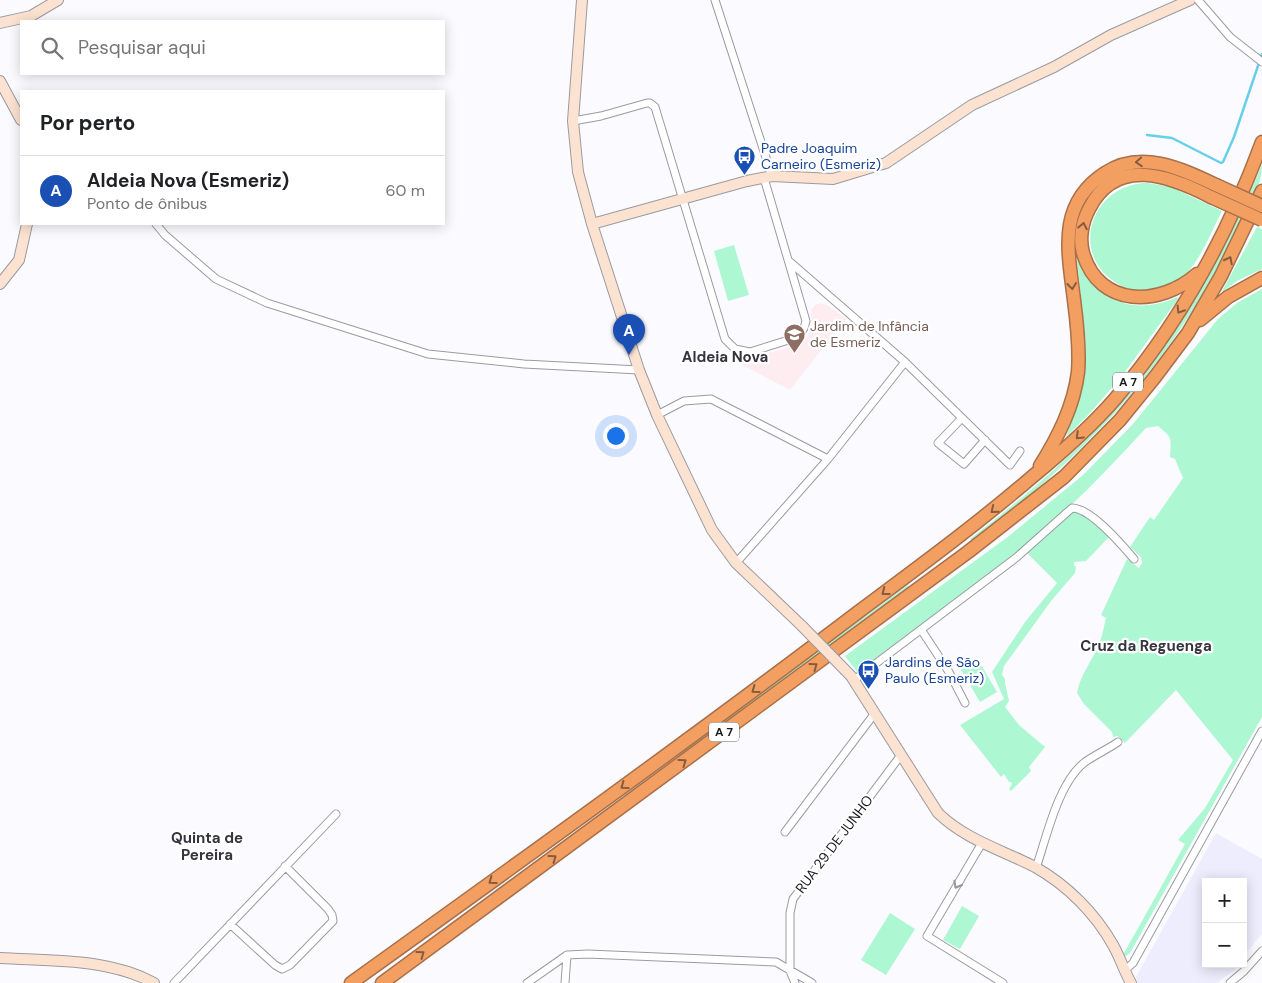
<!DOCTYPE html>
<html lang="pt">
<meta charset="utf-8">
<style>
body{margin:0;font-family:"DM Sans",sans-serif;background:#f6f6f6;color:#202124}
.controls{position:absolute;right:15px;bottom:15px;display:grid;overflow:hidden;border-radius:0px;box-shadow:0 2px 12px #0003}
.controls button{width:45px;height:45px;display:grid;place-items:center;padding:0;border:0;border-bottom:1px solid #e0e0e0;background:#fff;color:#202124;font:25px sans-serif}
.you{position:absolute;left:615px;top:435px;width:18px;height:18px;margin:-12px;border:4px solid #fff;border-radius:50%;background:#1a73e8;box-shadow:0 0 0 8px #1a73e833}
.badge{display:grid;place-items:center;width:32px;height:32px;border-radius:50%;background:#ab163e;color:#fff;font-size:16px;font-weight:700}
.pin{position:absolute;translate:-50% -41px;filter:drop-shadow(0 1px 2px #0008)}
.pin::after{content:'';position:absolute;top:26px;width:18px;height:15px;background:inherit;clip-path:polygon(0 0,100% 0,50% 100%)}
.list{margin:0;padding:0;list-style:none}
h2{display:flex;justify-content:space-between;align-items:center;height:65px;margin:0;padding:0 20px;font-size:21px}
h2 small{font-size:16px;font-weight:400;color:#757577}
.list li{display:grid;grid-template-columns:32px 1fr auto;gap:15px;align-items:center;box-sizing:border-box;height:70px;padding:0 20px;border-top:1px solid #e0e0e0}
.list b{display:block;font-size:19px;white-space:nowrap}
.list p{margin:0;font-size:16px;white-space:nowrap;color:#757577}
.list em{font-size:16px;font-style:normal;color:#757577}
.icon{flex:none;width:28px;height:28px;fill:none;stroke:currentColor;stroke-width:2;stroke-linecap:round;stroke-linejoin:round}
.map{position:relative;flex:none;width:1262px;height:983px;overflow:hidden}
.search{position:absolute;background:#fff;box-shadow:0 2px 12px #0003;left:20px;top:20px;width:425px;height:55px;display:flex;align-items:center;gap:12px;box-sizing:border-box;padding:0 18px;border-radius:0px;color:#757577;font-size:19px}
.panel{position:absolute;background:#fff;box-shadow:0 2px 12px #0003;left:20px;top:90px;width:425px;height:135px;border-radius:0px}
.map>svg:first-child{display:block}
.built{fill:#eeedfe}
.education{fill:#fdedf0}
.green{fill:#aef7d3}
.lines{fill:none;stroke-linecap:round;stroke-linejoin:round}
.stream{stroke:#67cfe8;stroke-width:2.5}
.street-casing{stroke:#9a9aa3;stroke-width:9}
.secondary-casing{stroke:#9a9aa3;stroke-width:12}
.highway-casing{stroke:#a7704a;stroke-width:15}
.street{stroke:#fff;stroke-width:7}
.secondary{stroke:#fce2d0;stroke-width:10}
.highway{stroke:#f49f62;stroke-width:12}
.secondary-bridge-casing{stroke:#9a9aa3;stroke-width:12;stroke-linecap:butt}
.highway-bridge-casing{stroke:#a7704a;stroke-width:15;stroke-linecap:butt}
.secondary-bridge{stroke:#fce2d0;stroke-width:10}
.highway-bridge{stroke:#f49f62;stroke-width:12}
.oneway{stroke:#865c40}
.oneway2{stroke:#989899}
.labels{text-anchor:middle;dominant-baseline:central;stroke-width:4.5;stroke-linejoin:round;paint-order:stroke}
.shield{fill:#fff;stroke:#5e5e61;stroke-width:1}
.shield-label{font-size:12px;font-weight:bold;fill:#19191d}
.transit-label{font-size:14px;fill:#164399;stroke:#fff;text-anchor:start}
.education-label{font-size:14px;fill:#785e54;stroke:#fff;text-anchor:start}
.street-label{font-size:14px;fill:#19191d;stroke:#fff}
.neighbourhood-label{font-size:15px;font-weight:bold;fill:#35353d;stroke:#fff}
</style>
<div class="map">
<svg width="1262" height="983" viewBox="0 0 1262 983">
<rect width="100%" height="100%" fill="#fbfbff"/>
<path class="built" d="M 1216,833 L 1262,859 L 1262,934 L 1243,956 L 1243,882 L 1206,882 L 1206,964 L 1236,964 L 1236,969 L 1217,983 L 1138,983 L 1136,977 Z"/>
<path class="education" d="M 821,303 L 827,305 L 846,319 L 790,390 L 742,365 L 744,360 L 794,346 L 804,341 L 812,329 L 811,310 L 815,305 Z"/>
<path class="green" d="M 1262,164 C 1262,188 1247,210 1237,231 C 1198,311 1145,386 1081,448 C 1047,482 1010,512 972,542 L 970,539 C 1018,502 1065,463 1106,418 C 1117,406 1127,392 1137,380 C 1189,313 1230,243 1262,164 Z
M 1148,183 L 1171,187 L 1222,211 C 1211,232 1202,257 1186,274 C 1179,282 1170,284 1160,288 C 1147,293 1132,292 1120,285 C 1067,257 1090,183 1148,183 Z
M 1257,227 L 1262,229 L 1262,269 L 1237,281 L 1221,293 Z
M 1075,242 C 1082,254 1096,284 1104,292 C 1123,310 1155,308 1177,297 L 1178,299 L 1125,372 L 1092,411 L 1066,437 L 1080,396 L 1086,357 L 1085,333 Z
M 734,245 L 749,295 L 728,301 L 714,251 Z
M 1262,289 L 1262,717 L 1130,953 L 1126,956 L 1123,955 L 1185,844 L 1178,840 L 1205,808 L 1233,760 L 1176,690 L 1125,743 L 1118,736 L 1113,737 L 1112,732 L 1084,704 L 1077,693 C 1080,674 1094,659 1100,641 C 1103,634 1104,625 1106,618 L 1101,615 L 1127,559 L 1139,568 L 1142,563 L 1141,557 L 1130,547 L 1150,517 L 1154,520 L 1183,478 L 1175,459 L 1170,457 C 1171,438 1173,438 1158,426 L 1146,428 C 1111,466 1075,504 1036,537 C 979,585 918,628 858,673 L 845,656 L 1009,536 L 1083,475 L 1133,424 L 1218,319 L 1237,303 Z
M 1075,511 L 1095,523 L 1109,537 L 1086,561 L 1074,562 L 1074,565 L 1076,567 L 1075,573 L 1051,601 L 1004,666 L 1002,675 L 1005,679 L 1005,683 L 1009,701 L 1005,707 L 1019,725 L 1045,747 L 1029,767 L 1031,771 L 1011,791 L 1009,789 L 1012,784 L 1011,782 L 1009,782 L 1004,774 L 1001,777 L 960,725 L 1004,699 L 992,672 L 1025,622 L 1057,583 L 1027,553 L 1072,512 Z
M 908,585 L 910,588 L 681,757 L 679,753 Z
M 977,658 L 997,692 L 980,702 L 960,668 Z
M 962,906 L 979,916 L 960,949 L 943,940 Z
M 890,913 L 915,929 L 886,975 L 861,960 Z"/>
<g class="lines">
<path class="stream" d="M 1147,135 L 1172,138 L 1221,163 L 1223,162 L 1234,137 L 1262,54"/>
<defs>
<path id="street" d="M 715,0 L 772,176
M 1198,0 L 1230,37 L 1262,62
M 573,121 L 601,116 L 647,103 L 650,103 L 655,107 L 725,339 L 735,349 L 750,352 L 798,337 L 804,328 L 806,321 L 764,178
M 156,224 L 165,235 L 216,279 L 267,303 L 428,354 L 524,364 L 639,370
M 790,262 L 905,362 L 1010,465 L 1020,451
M 657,415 L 684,401 L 711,399 L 828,459
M 962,418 L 938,443 L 964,464 L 985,440
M 736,563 L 828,459 L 905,362
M 922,631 L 949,672 L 965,703
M 854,680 L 1017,557 L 1072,508 C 1091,508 1122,545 1134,559
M 785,832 L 875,713
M 982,843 L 927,936 L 1003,983
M 1036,868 C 1047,836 1058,783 1085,762 C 1095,755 1108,749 1118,742
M 230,924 L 275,965 L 282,969 L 290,965 L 333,921 L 332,915 L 328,909 L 285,866
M 1124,971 L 1133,963 L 1262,731
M 174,983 L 336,814
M 527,983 L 567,955 L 588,954 L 776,962 L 812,983
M 565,983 L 567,955
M 795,983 L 790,971 L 790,913 L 793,899 L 901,755
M 1230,983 L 1244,971 L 1262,951"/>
<path id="secondary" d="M 582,0 L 573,121 L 578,172 L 592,224 L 639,370 L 657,415 L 712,530 L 736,563 L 802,626
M 0,23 L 31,16 L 58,0
M 0,81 L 21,120
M 592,224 L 747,181 L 772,176 L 833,179 L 886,163 L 972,105 L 1054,67 L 1111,35 L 1190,0
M 0,284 L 19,260 L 27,224
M 851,676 L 938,813 C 966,840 1002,850 1035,867 C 1067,885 1095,913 1113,945 C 1120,957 1124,971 1131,983
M 0,958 C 51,961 108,958 154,983"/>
<path id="highway" d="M 1197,274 C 1160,307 1099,308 1083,253 C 1079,239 1082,222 1089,209 C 1116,155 1170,176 1211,197
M 1200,320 L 1228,297 L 1262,278
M 1040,466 C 1058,437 1074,406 1078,372 C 1080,348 1077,323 1074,300 C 1068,251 1057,204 1105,173 C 1141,149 1182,169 1216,185
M 351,983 C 521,861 691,739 857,613 C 916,569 976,525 1032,477 C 1061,453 1090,428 1115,399 C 1179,324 1228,234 1262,142
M 382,983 L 968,552 L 1064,477 L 1120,420 L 1155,377 L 1188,333 L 1221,276 L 1262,191"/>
</defs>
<use href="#street" class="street-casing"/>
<use href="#secondary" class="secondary-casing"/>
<use href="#highway" class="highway-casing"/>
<use href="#street" class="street"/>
<use href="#secondary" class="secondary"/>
<use href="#highway" class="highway"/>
<defs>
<path id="secondary-bridge" d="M 802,626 L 851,676"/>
<path id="highway-bridge" d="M 1216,185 L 1262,206
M 1211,197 L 1262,220"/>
</defs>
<use href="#secondary-bridge" class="secondary-bridge-casing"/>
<use href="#highway-bridge" class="highway-bridge-casing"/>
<use href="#secondary-bridge" class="secondary-bridge"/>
<use href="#highway-bridge" class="highway-bridge"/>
</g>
<defs><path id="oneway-chevron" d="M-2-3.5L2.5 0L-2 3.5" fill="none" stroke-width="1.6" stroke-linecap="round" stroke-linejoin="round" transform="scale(1.25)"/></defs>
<g class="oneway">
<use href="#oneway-chevron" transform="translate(1139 162) rotate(176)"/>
<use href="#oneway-chevron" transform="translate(1083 226) rotate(-79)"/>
<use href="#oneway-chevron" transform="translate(1229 260) rotate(-63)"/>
<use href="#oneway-chevron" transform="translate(1072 286) rotate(83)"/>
<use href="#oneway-chevron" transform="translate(1180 310) rotate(122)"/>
<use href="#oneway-chevron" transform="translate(1079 436) rotate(136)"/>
<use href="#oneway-chevron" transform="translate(994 510) rotate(141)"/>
<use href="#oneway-chevron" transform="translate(885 592) rotate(143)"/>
<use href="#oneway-chevron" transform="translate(814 666) rotate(-36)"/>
<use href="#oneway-chevron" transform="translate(755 690) rotate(144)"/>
<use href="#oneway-chevron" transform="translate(683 762) rotate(-36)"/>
<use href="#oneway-chevron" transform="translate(624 786) rotate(144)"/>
<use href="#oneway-chevron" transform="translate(553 858) rotate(-36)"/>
<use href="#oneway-chevron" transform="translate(492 881) rotate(144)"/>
<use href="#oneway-chevron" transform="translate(421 954) rotate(-36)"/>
</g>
<use class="oneway2" href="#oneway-chevron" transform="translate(957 885) rotate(120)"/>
<defs>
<symbol id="bus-pin" viewBox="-11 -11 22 30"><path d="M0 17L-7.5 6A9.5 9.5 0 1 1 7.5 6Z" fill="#1a4fb4" stroke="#fff"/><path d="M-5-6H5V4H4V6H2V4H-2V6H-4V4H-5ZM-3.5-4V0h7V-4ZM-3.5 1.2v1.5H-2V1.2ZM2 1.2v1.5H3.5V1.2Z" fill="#fff"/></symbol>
<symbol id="school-pin" viewBox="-11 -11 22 30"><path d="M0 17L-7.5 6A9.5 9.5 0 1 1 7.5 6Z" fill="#8d6e63" stroke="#fff"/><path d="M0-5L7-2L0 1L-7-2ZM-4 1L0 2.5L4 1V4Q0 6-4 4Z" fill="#fff"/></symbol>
</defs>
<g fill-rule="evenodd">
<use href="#bus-pin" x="732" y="144" width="25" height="34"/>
<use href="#school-pin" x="782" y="322" width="25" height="34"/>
<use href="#bus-pin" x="856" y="658" width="25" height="34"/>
</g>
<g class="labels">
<g class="shield">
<rect x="1113" y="372.5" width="30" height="19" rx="4"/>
<rect x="709" y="722.5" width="30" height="19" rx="4"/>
</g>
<g class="shield-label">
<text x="1128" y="382">A 7</text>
<text x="724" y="732">A 7</text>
</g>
<g class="transit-label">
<text x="761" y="148">Padre Joaquim<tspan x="761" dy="16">Carneiro (Esmeriz)</tspan></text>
<text x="885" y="662">Jardins de São<tspan x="885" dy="16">Paulo (Esmeriz)</tspan></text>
</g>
<g class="education-label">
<text x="810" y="326">Jardim de Infância<tspan x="810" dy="16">de Esmeriz</tspan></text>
</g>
<g class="street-label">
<text transform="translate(834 844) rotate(-53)">RUA 29 DE JUNHO</text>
</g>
<g class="neighbourhood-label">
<text x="725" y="357">Aldeia Nova</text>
<text x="1146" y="646">Cruz da Reguenga</text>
<text x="207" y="838">Quinta de<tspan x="207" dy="17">Pereira</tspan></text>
</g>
</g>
</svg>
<div class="controls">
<button>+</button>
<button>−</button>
</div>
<div class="you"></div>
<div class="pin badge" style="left:629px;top:355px;background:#1a4fb4">A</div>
<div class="search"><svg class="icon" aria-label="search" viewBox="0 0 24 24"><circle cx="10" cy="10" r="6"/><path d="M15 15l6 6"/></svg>Pesquisar aqui</div>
<section class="panel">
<h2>Por perto<small></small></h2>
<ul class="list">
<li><span class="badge" style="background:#1a4fb4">A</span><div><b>Aldeia Nova (Esmeriz)</b><p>Ponto de ônibus</p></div><em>60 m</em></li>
</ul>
</section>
</div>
